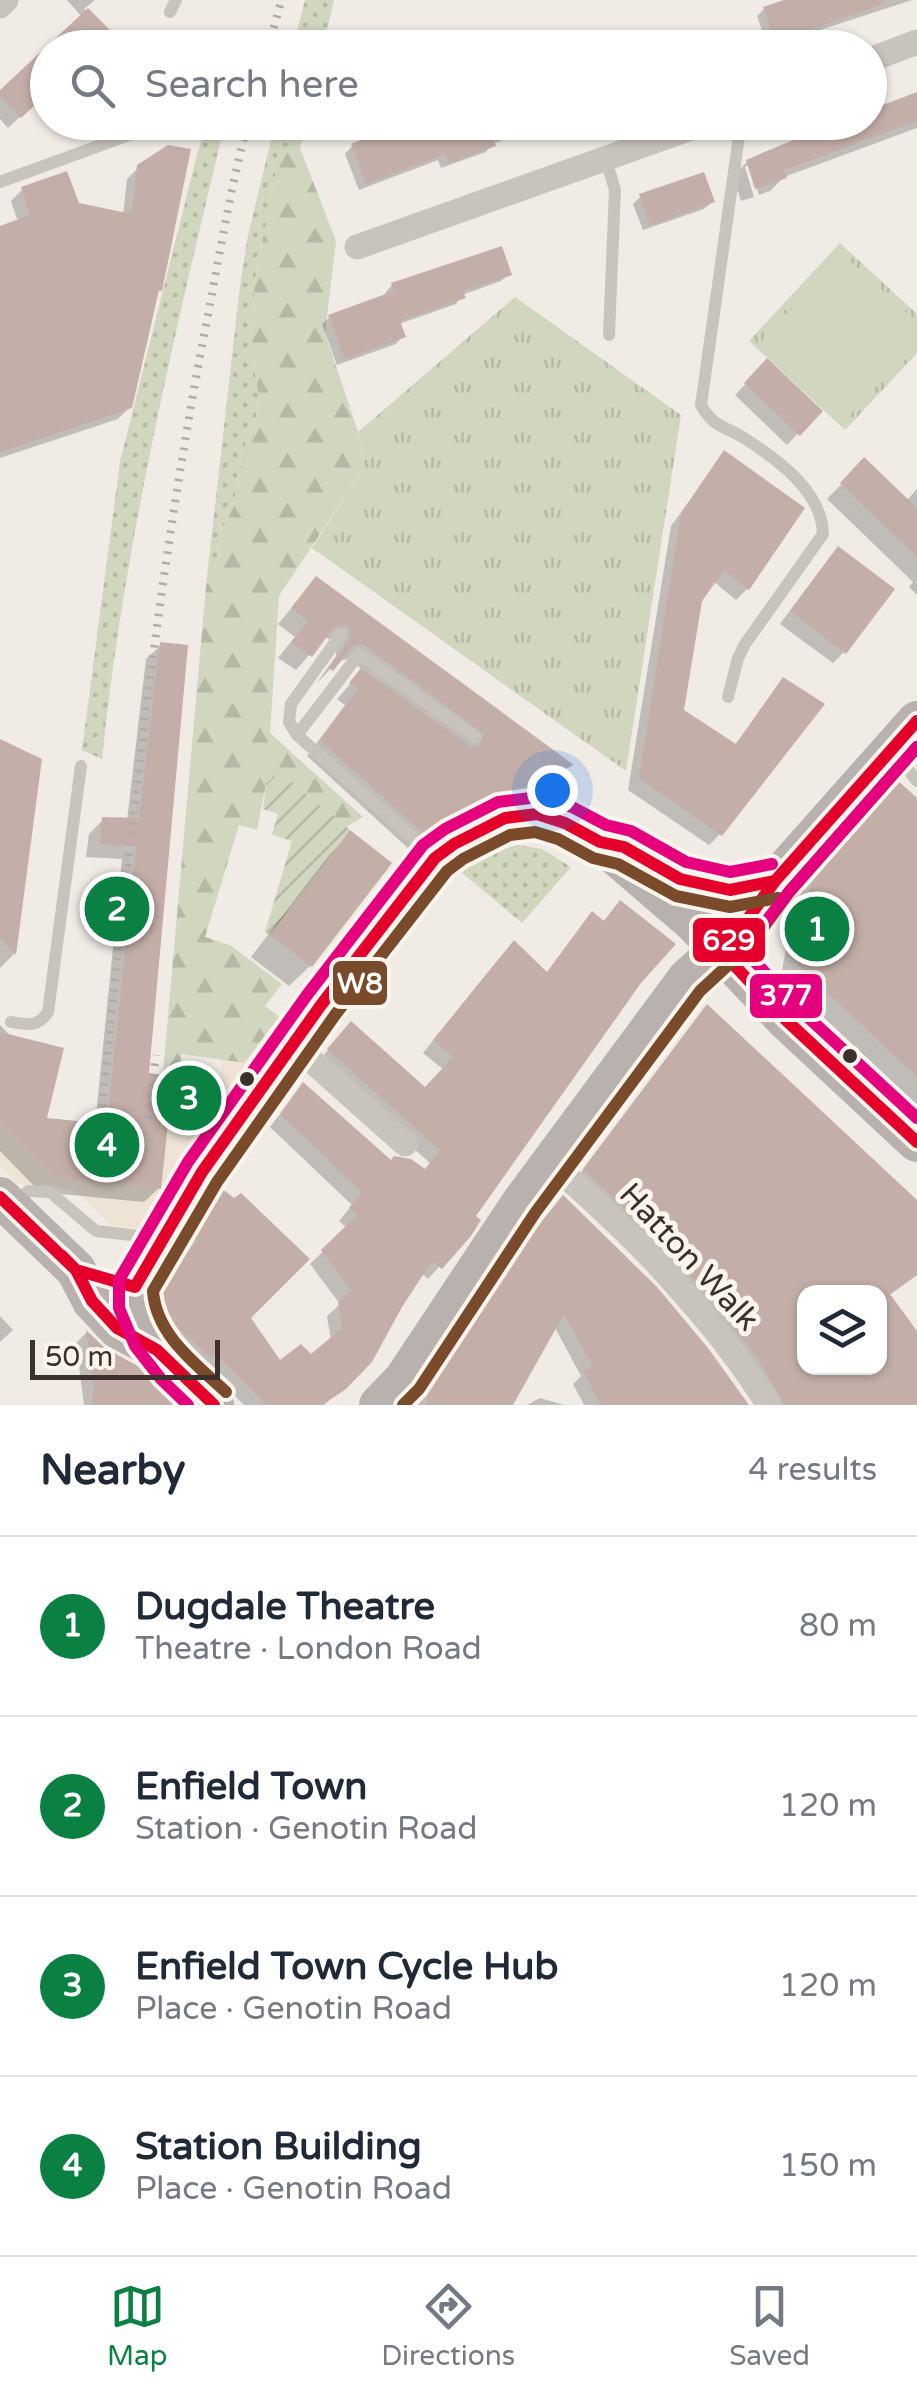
<!DOCTYPE html>
<meta charset="utf-8">
<style>
body{margin:0;font-family:"Varela Round",sans-serif;background:#f2f2f3;color:#1f2937}
.controls{position:absolute;right:30px;bottom:30px;display:grid;overflow:hidden;border-radius:20px;box-shadow:0 2px 8px #0004}
.controls button{width:90px;height:90px;display:grid;place-items:center;padding:0;border:0;border-bottom:2px solid #e0e1e3;background:#fff;color:#1f2937;font:50px sans-serif}
.scale{position:absolute;left:30px;bottom:25px;width:190px;box-sizing:border-box;padding-left:10px;border:5px solid #3b302b;border-top:0;font-size:28px;line-height:35px;white-space:nowrap;color:#3b302b;-webkit-text-stroke:8px #fbf5ee;paint-order:stroke}
.you{position:absolute;left:552px;top:790px;width:35px;height:35px;margin:-25px;border:8px solid #fff;border-radius:50%;background:#1a73e8;box-shadow:0 0 0 15px #1a73e833}
.badge{display:grid;place-items:center;width:65px;height:65px;border-radius:50%;background:#0b8043;color:#fff;font-size:32px;font-weight:700}
.pin{position:absolute;translate:-50% -50%;border:5px solid #fff;box-shadow:0 2px 10px #0006}
.list{margin:0;padding:0;list-style:none}
h2{display:flex;justify-content:space-between;align-items:center;height:130px;margin:0;padding:0 40px;font-size:42px}
h2 small{font-size:32px;font-weight:400;color:#747a83}
.list li{display:grid;grid-template-columns:65px 1fr auto;gap:30px;align-items:center;box-sizing:border-box;height:180px;padding:0 40px;border-top:2px solid #e0e1e3}
.list b{display:block;font-size:38px;white-space:nowrap}
.list p{margin:0;font-size:32px;white-space:nowrap;color:#747a83}
.list em{font-size:32px;font-style:normal;color:#747a83}
.icon{flex:none;width:55px;height:55px;fill:none;stroke:currentColor;stroke-width:2;stroke-linecap:round;stroke-linejoin:round}
.map{position:relative;flex:none;width:917px;height:1405px;overflow:hidden}
.search{position:absolute;background:#fff;box-shadow:0 2px 8px #0004;left:30px;right:30px;top:30px;height:110px;display:flex;align-items:center;gap:25px;box-sizing:border-box;padding:0 35px;border-radius:55px;color:#747a83;font-size:38px}
.sheet{height:850px;background:#fff}
nav{display:flex;justify-content:space-around;align-items:center;box-sizing:border-box;height:140px;border-top:2px solid #e0e1e3;background:#fff;font-size:28px;color:#747a83}
nav a{display:grid;justify-items:center;gap:5px}
nav .on{color:#0b8043}
.map>svg:first-child{display:block}
.grass{fill:url(#grass-dots)}
.forest{fill:url(#forest-firs)}
.park{fill:url(#park-tufts)}
.garden{fill:url(#garden-furrows)}
.pitch{fill:#d1d6bf}
.plaza{fill:#eee3d5}
.shadow{fill:#0003;fill-rule:evenodd}
.building{fill:#c3afa7;fill-rule:evenodd}
.lines{fill:none;stroke-linecap:round;stroke-linejoin:round}
.lane{stroke:#c9c3be;stroke-width:12}
.street{stroke:#c9c3be;stroke-width:25}
.primary{stroke:#b8b1ad;stroke-width:40}
.rail{stroke:#b1aca8;stroke-width:8;stroke-dasharray:2.5 8;stroke-linecap:butt}
.bus-1-casing{stroke:#fbf5ee;stroke-width:20}
.bus-2-casing{stroke:#fbf5ee;stroke-width:20}
.bus-3-casing{stroke:#fbf5ee;stroke-width:20}
.bus-1{stroke:#e4002b;stroke-width:12}
.bus-2{stroke:#7a4b2a;stroke-width:12}
.bus-3{stroke:#e5007d;stroke-width:12}
.bus-dot{fill:#3b302b;stroke:#fbf5ee;stroke-width:4}
.labels{text-anchor:middle;dominant-baseline:central;stroke-width:10;stroke-linejoin:round;paint-order:stroke}
.street-label{font-size:32px;fill:#3b302b;stroke:#fbf5ee}
.line-badge{stroke:#fbf5ee;stroke-width:4}
.badge-label{font-size:28px;text-anchor:middle;font-weight:bold;fill:#fff}
</style>
<div class="map">
<svg width="917" height="1405" viewBox="0 0 917 1405">
<defs>
<pattern id="grass-dots" width="8" height="8" patternUnits="userSpaceOnUse" patternTransform="scale(2.5)"><rect width="8" height="8" fill="#d1d6bf"/><path d="M2 2h.1M6 6h.1" fill="none" stroke="#b4b8a4" stroke-width="1.8" stroke-linecap="round"/></pattern>
<pattern id="forest-firs" width="22" height="20" patternUnits="userSpaceOnUse" patternTransform="scale(2.5)"><rect width="22" height="20" fill="#d1d6bf"/><path d="M5 1l3.5 6h-7zM16 11l3.5 6h-7z" fill="#b4b8a4"/></pattern>
<pattern id="park-tufts" width="24" height="20" patternUnits="userSpaceOnUse" patternTransform="scale(2.5)"><rect width="24" height="20" fill="#d1d6bf"/><path d="M3 7l-1-3M5 7V3M7 7l1-3M15 17l-1-3M17 17v-4M19 17l1-3" fill="none" stroke="#b4b8a4"/></pattern>
<pattern id="garden-furrows" width="10" height="10" patternUnits="userSpaceOnUse" patternTransform="scale(2.5)"><rect width="10" height="10" fill="#d1d6bf"/><path d="M-1 1l2-2M0 10L10 0M9 11l2-2" fill="none" stroke="#b4b8a4"/></pattern>
</defs>
<rect width="100%" height="100%" fill="#f0ebe5"/>
<path class="grass" d="M 305,0 L 334,0 L 323,47 L 293,47 Z
M 208,123 L 225,123 C 175,332 124,544 102,759 L 82,750 L 120,462 L 198,151 Z
M 275,123 L 306,123 L 300,148 L 281,147 L 255,279 L 251,346 L 259,398 L 255,423 L 241,455 L 234,506 L 220,534 L 215,570 L 206,586 L 239,294 L 247,240 Z
M 518,845 L 542,849 L 571,867 L 522,923 L 461,872 L 494,851 Z"/>
<path class="forest" d="M 281,146 L 300,148 L 336,241 L 325,333 L 358,432 L 365,466 L 279,596 L 270,733 L 363,817 L 346,827 L 284,776 L 266,784 L 257,830 L 239,825 L 205,937 L 230,945 L 282,984 L 265,1006 L 279,1017 L 244,1063 L 182,1054 L 167,1130 L 158,1130 L 206,586 L 215,570 L 220,534 L 234,506 L 241,455 L 255,423 L 259,398 L 251,346 L 255,279 Z"/>
<path class="park" d="M 840,243 L 917,314 L 917,353 L 845,430 L 749,341 Z
M 515,297 L 681,415 L 626,771 L 312,548 L 365,466 L 358,432 Z"/>
<path class="garden" d="M 275,775 L 284,776 L 350,830 L 270,935 L 265,932 L 292,841 L 272,835 L 278,814 L 263,809 L 266,784 Z"/>
<path class="pitch" d="M 841,253 L 917,322 L 917,341 L 887,374 L 802,295 Z
M 798,301 L 883,379 L 843,422 L 759,344 Z"/>
<path class="plaza" d="M 295,996 L 300,1003 L 146,1229 L 112,1226 L 74,1190 L 18,1184 L 0,1165 L 0,1123 L 55,1178 L 161,1189 L 167,1130 L 172,1115 L 200,1119 L 206,1082 L 219,1083 L 222,1060 L 244,1063 Z"/>
<path class="shadow" d="M 67,0 L 95,0 L 84,9 L 109,32 L 82,17 Z
M 791,0 L 912,0 L 768,47 L 757,16 L 764,9 Z
M 710,34 L 715,48 L 668,48 Z
M 48,91 L 8,128 L 0,119 L 0,93 Z
M 917,95 L 917,128 L 784,177 L 770,191 L 759,195 L 750,163 L 745,167 L 754,197 L 741,201 L 733,176 L 747,162 L 762,153 L 843,122 L 870,122 L 870,113 Z
M 458,122 L 557,122 L 492,144 L 486,152 L 441,168 L 438,160 L 359,190 L 345,154 L 352,146 L 412,139 Z
M 139,167 L 160,290 L 155,294 L 130,407 L 118,419 L 0,458 L 0,229 L 18,222 L 11,201 L 23,189 L 123,215 L 127,179 Z
M 641,196 L 712,202 L 704,209 L 643,230 L 633,204 Z
M 509,274 L 501,281 L 462,295 L 456,304 L 399,324 L 403,336 L 396,344 L 337,365 L 322,324 L 330,317 L 386,296 L 385,293 L 392,285 Z
M 767,362 L 819,411 L 787,445 L 735,395 Z
M 725,453 L 801,508 L 747,589 L 736,600 L 713,581 L 699,600 L 682,711 L 734,746 L 783,680 L 720,834 L 709,845 L 628,790 L 671,526 Z
M 864,461 L 906,501 L 917,489 L 917,595 L 909,587 L 913,582 L 827,499 Z
M 827,561 L 844,652 L 833,663 L 780,624 Z
M 316,579 L 570,765 L 556,779 L 495,807 L 452,821 L 409,849 L 307,756 L 345,705 L 337,699 L 363,670 L 348,659 L 338,661 L 316,684 L 336,656 L 336,644 L 327,638 L 323,639 L 296,670 L 278,658 L 295,637 L 278,624 Z
M 161,645 L 147,1075 L 198,1118 L 184,1133 L 165,1129 L 159,1188 L 144,1202 L 40,1192 L 0,1151 L 0,1025 L 12,1037 L 44,1120 L 95,1125 L 122,859 L 86,857 L 89,834 L 103,820 L 127,820 L 146,659 Z
M 0,742 L 40,760 L 14,954 L 0,968 Z
M 882,798 L 917,801 L 917,1105 L 786,982 L 782,971 L 790,924 L 804,886 Z
M 351,834 L 389,863 L 310,966 L 289,986 L 251,957 L 330,854 Z
M 620,903 L 640,981 L 473,1216 L 469,1234 L 428,1279 L 421,1273 L 370,1361 L 324,1405 L 244,1405 L 202,1363 L 197,1368 L 148,1308 L 165,1279 L 188,1254 L 182,1249 L 209,1203 L 221,1191 L 248,1318 L 280,1364 L 310,1358 L 331,1340 L 327,1316 L 340,1304 L 310,1264 L 347,1228 L 339,1221 L 352,1205 L 270,1127 L 303,1085 L 391,1163 L 424,1171 L 430,1163 L 317,1063 L 340,1036 L 425,1090 L 444,1070 L 423,1053 L 502,955 L 546,974 L 592,914 L 602,923 Z
M 707,1008 L 917,1203 L 917,1275 L 888,1296 L 917,1336 L 917,1405 L 765,1405 L 572,1184 ZM 804,1292 L 880,1292 L 880,1368 L 804,1368 Z
M 552,1210 L 746,1405 L 584,1405 L 573,1384 L 581,1376 L 554,1326 L 510,1405 L 418,1405 L 505,1268 Z
M 0,1316 L 13,1330 L 0,1342 Z
M 86,1333 L 104,1350 L 173,1405 L 84,1405 L 76,1343 Z
M 540,1398 L 564,1405 L 527,1405 Z"/>
<path class="building" d="M 784,0 L 883,0 L 883,4 L 775,42 L 763,7 Z
M 88,8 L 112,32 L 96,48 L 48,48 L 48,93 L 21,118 L 0,96 L 0,90 Z
M 917,92 L 917,121 L 784,170 L 787,178 L 755,189 L 746,160 L 836,122 L 870,122 L 870,110 Z
M 404,122 L 409,122 L 414,135 L 449,122 L 534,122 L 535,126 L 494,140 L 496,146 L 449,163 L 445,154 L 366,184 L 351,144 Z
M 168,145 L 191,149 L 162,291 L 159,290 L 132,408 L 0,452 L 0,226 L 30,215 L 21,187 L 67,171 L 79,203 L 132,214 L 137,165 Z
M 704,172 L 715,202 L 650,225 L 639,194 Z
M 502,246 L 512,275 L 463,291 L 466,298 L 400,321 L 406,337 L 345,359 L 328,315 L 394,291 L 391,283 Z
M 767,358 L 823,411 L 800,436 L 744,383 Z
M 724,450 L 805,508 L 749,590 L 724,570 L 702,601 L 684,710 L 736,744 L 783,677 L 825,704 L 722,836 L 639,778 L 681,513 Z
M 864,457 L 917,508 L 917,557 L 840,483 Z
M 838,546 L 895,589 L 846,654 L 790,611 Z
M 316,576 L 574,765 L 513,793 L 469,807 L 426,836 L 320,740 L 358,689 L 349,683 L 361,668 L 470,746 L 480,746 L 484,734 L 364,645 L 354,645 L 333,671 L 329,668 L 350,639 L 350,631 L 346,625 L 334,627 L 312,657 L 291,642 L 308,621 L 291,608 Z
M 160,642 L 188,645 L 149,1073 L 206,1082 L 201,1119 L 169,1114 L 161,1189 L 55,1178 L 0,1123 L 0,1032 L 64,1048 L 47,1118 L 107,1124 L 136,846 L 100,844 L 102,817 L 139,818 Z
M 0,739 L 42,759 L 16,955 L 0,938 Z
M 897,780 L 917,798 L 917,1077 L 799,966 L 796,955 L 804,907 L 818,868 Z
M 350,830 L 392,863 L 312,967 L 270,935 Z
M 620,900 L 676,944 L 641,983 L 476,1216 L 481,1220 L 471,1236 L 442,1269 L 432,1261 L 402,1307 L 372,1362 L 346,1389 L 322,1405 L 267,1405 L 215,1353 L 211,1358 L 168,1319 L 158,1301 L 158,1294 L 176,1264 L 198,1241 L 192,1236 L 221,1188 L 234,1198 L 241,1193 L 310,1259 L 251,1318 L 280,1360 L 301,1344 L 311,1354 L 342,1328 L 338,1302 L 351,1291 L 321,1250 L 357,1215 L 349,1208 L 362,1192 L 280,1114 L 303,1082 L 391,1160 L 394,1156 L 411,1159 L 425,1169 L 440,1150 L 327,1049 L 351,1021 L 425,1087 L 453,1057 L 433,1040 L 514,940 L 547,972 L 592,911 L 604,921 Z
M 707,1004 L 917,1200 L 917,1275 L 890,1294 L 917,1331 L 917,1405 L 785,1405 L 759,1361 L 708,1295 L 652,1235 L 583,1169 ZM 804,1292 L 880,1292 L 880,1368 L 804,1368 Z
M 563,1195 L 657,1287 L 708,1348 L 749,1405 L 600,1405 L 583,1370 L 592,1365 L 564,1314 L 513,1405 L 426,1405 L 429,1386 L 491,1291 L 516,1253 Z
M 86,1330 L 105,1348 L 143,1369 L 178,1405 L 92,1405 L 94,1384 Z"/>
<g class="lines">
<path class="lane" d="M 170,12 L 176,0
M 605,156 L 615,190 L 609,335
M 0,182 L 164,122
M 341,634 L 291,704 L 289,722 L 297,735 L 430,853
M 728,697 L 738,658 L 745,644 L 823,534 C 822,491 777,459 744,438 C 723,425 714,428 701,405 L 741,122
M 297,735 L 359,654 L 475,737
M 897,755 L 917,781
M 11,1022 C 28,1025 38,1027 48,1012 L 81,766
M 14,1207 L 28,1191 L 50,1192 L 96,1231 L 157,1238"/>
<path class="street" d="M 0,6 L 6,0
M 870,60 L 917,42
M 357,247 L 708,122
M 294,1045 L 405,1144
M 551,1163 C 634,1235 709,1311 769,1405"/>
<path class="primary" d="M 640,857 C 682,885 726,896 775,881
M 0,1197 L 76,1270 L 92,1301 L 117,1328 L 157,1350 L 214,1405
M 157,1350 L 134,1306 L 135,1287 L 202,1172 L 321,1005 L 435,858 L 479,829 L 505,818 L 537,814 L 565,823 L 600,842 L 692,921 L 785,1019 L 917,1142
M 379,1405 L 404,1379 L 521,1203 L 687,979 L 739,931 L 775,881 L 917,721"/>
<path class="rail" d="M 268,48 L 281,2
M 101,1117 C 129,848 156,580 208,315 C 220,251 231,186 248,122
M 148,1118 L 156,1055"/>
<defs>
<path id="bus-1" d="M 917,721 L 775,881 L 739,931 L 719,949 L 785,1019 L 917,1142
M 0,1197 L 76,1270 L 135,1287 L 202,1172 L 321,1005 L 435,858 L 454,844 L 505,818 L 537,814 L 565,823 L 600,842 L 624,847 L 680,879 L 730,890 L 775,881
M 61,1255 L 76,1270 L 92,1301 L 117,1328 L 157,1350 L 214,1405"/>
<path id="bus-2" d="M 226,1392 C 196,1364 156,1335 153,1291 L 217,1182 L 335,1015 L 447,871 L 463,859 L 510,835 L 535,832 L 558,839 L 593,858 L 618,864 L 676,896 L 730,907 L 778,898
M 403,1405 L 419,1389 L 535,1213 L 700,991 L 752,943 L 789,892 L 917,747"/>
<path id="bus-3" d="M 917,747 L 789,892 L 744,950 L 797,1007 L 917,1118
M 188,1405 L 161,1379 L 135,1346 L 119,1308 L 119,1280 L 188,1162 L 307,995 L 423,845 L 445,829 L 498,802 L 539,797 L 572,807 L 606,825 L 631,831 L 686,862 L 730,872 L 772,864"/>
</defs>
<use href="#bus-1" class="bus-1-casing"/>
<use href="#bus-2" class="bus-2-casing"/>
<use href="#bus-3" class="bus-3-casing"/>
<use href="#bus-1" class="bus-1"/>
<use href="#bus-2" class="bus-2"/>
<use href="#bus-3" class="bus-3"/>
</g>
<g class="bus-dot">
<circle cx="850" cy="1056" r="9"/>
<circle cx="247" cy="1079" r="9"/>
</g>
<g class="labels">
<g class="street-label">
<text transform="translate(689 1257) rotate(47)">Hatton Walk</text>
</g>
</g>
<g class="line-badge">
<rect x="691" y="916" width="76" height="48" rx="10" fill="#e4002b"/>
<rect x="331" y="959" width="58" height="48" rx="10" fill="#7a4b2a"/>
<rect x="748" y="972" width="76" height="48" rx="10" fill="#e5007d"/>
</g>
<g class="badge-label">
<text x="729" y="950">629</text>
<text x="360" y="993">W8</text>
<text x="786" y="1005">377</text>
</g>
</svg>
<div class="controls">
<button><svg class="icon" aria-label="layers" viewBox="0 0 24 24"><path d="M12 4l9 5-9 5-9-5zM3 14l9 5 9-5"/></svg></button>
</div>
<div class="scale">50 m</div>
<div class="you"></div>
<div class="pin badge" style="left:817px;top:929px">1</div>
<div class="pin badge" style="left:117px;top:909px">2</div>
<div class="pin badge" style="left:189px;top:1098px">3</div>
<div class="pin badge" style="left:107px;top:1145px">4</div>
<div class="search"><svg class="icon" aria-label="search" viewBox="0 0 24 24"><circle cx="10" cy="10" r="6"/><path d="M15 15l6 6"/></svg>Search here</div>
</div>
<section class="sheet">
<h2>Nearby<small>4 results</small></h2>
<ul class="list">
<li><span class="badge">1</span><div><b>Dugdale Theatre</b><p>Theatre · London Road</p></div><em>80 m</em></li>
<li><span class="badge">2</span><div><b>Enfield Town</b><p>Station · Genotin Road</p></div><em>120 m</em></li>
<li><span class="badge">3</span><div><b>Enfield Town Cycle Hub</b><p>Place · Genotin Road</p></div><em>120 m</em></li>
<li><span class="badge">4</span><div><b>Station Building</b><p>Place · Genotin Road</p></div><em>150 m</em></li>
</ul>
</section>
<nav>
<a class="on"><svg class="icon" aria-label="map" viewBox="0 0 24 24"><path d="M3 6l6-2 6 2 6-2v14l-6 2-6-2-6 2zM9 4v14M15 6v14"/></svg>Map</a>
<a><svg class="icon" aria-label="directions" viewBox="0 0 24 24"><path d="M12 3l9 9-9 9-9-9zM9 14v-3h6M13 9l2 2-2 2"/></svg>Directions</a>
<a><svg class="icon" aria-label="saved" viewBox="0 0 24 24"><path d="M7 4h10v16l-5-4-5 4z"/></svg>Saved</a>
</nav>
